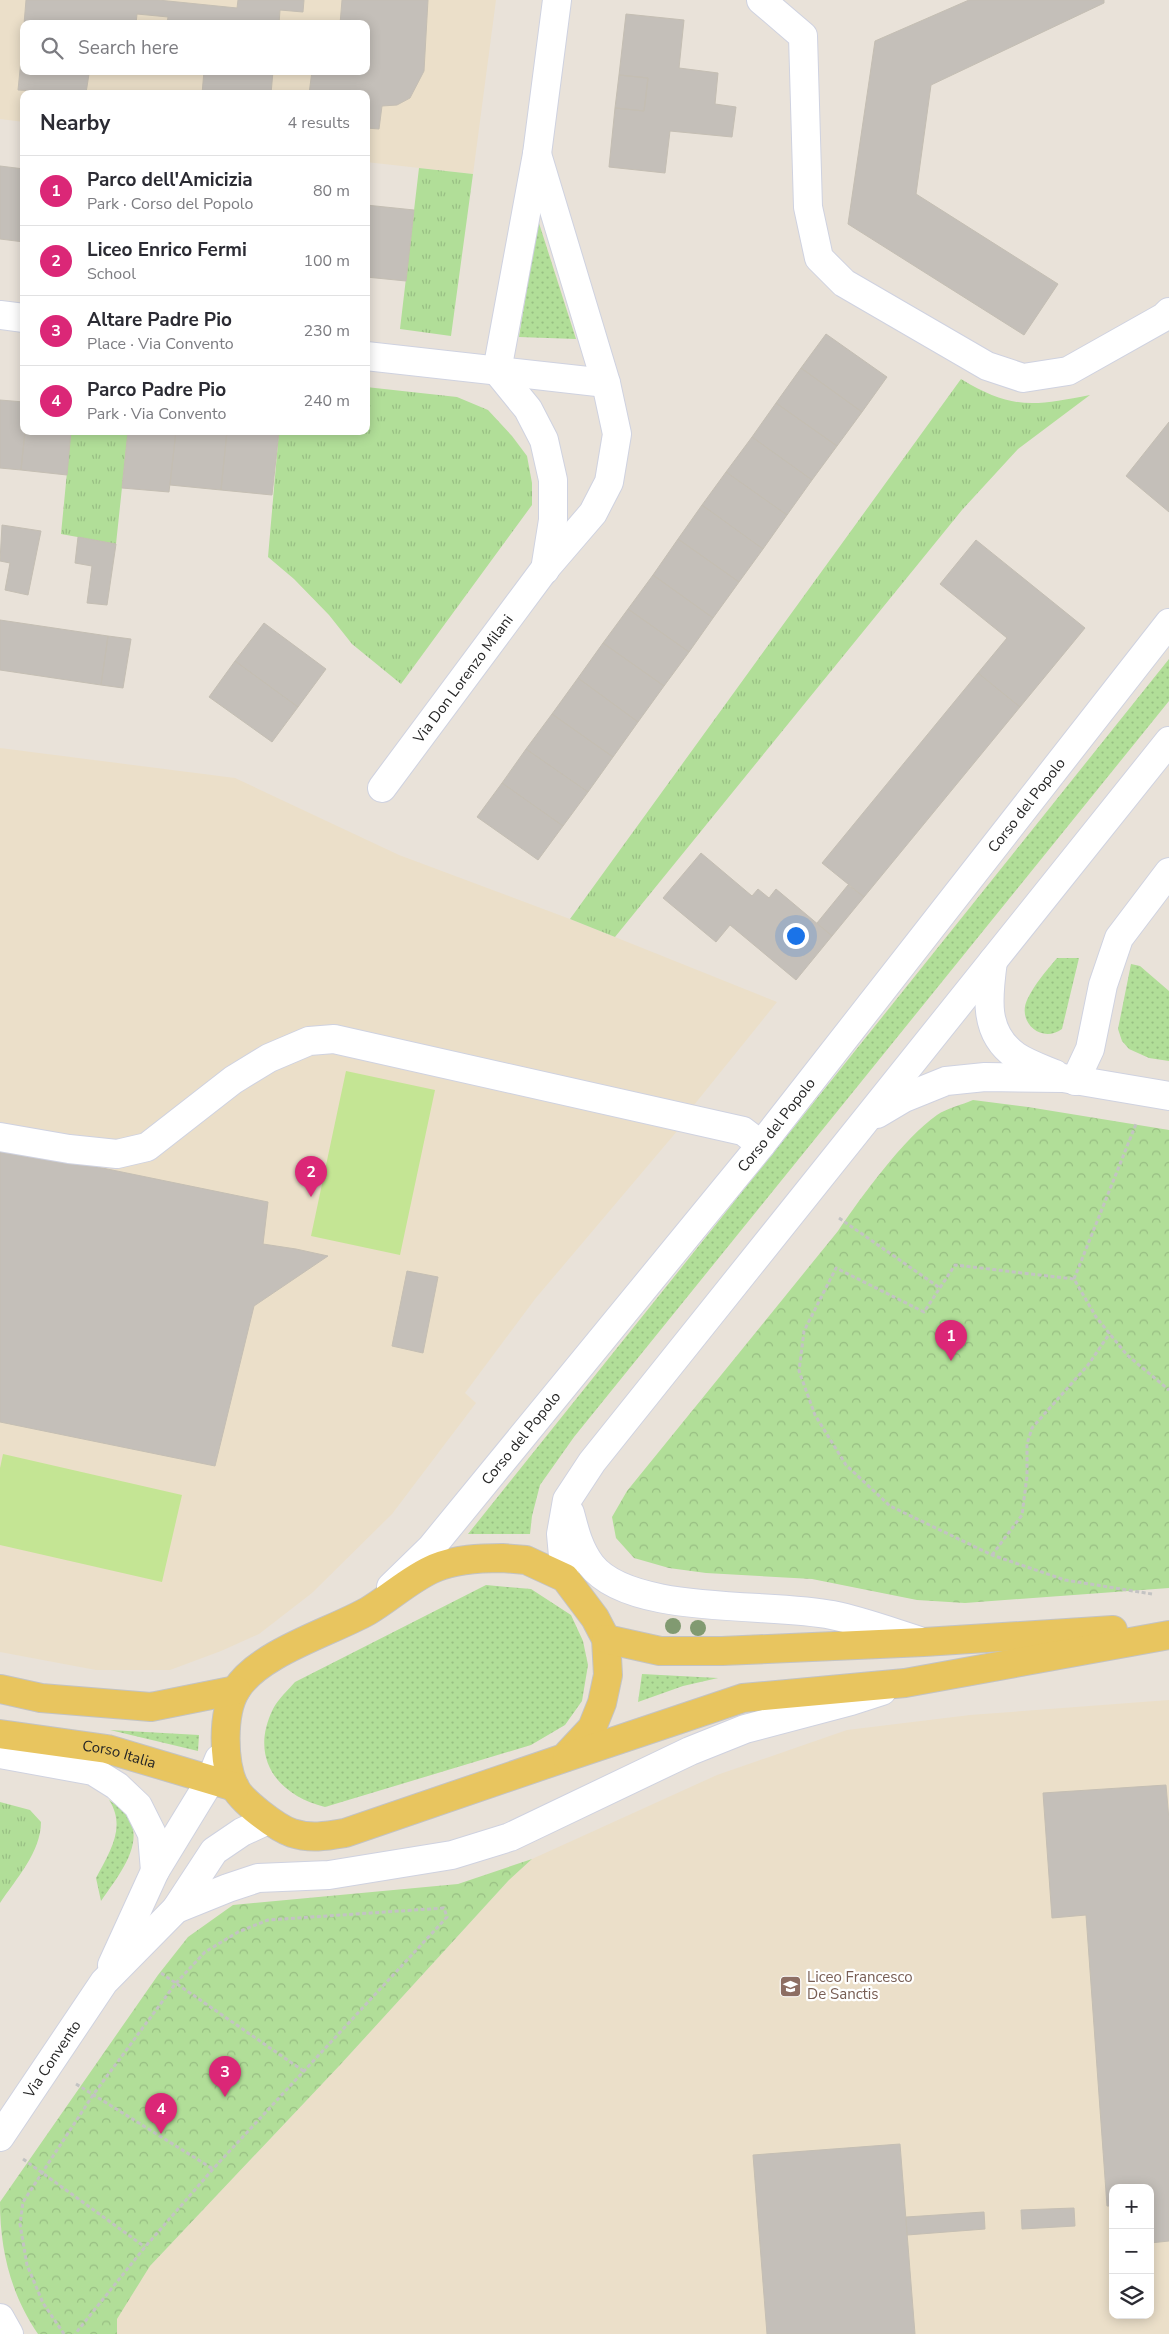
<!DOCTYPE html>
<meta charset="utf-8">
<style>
body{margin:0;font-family:"Nunito Sans",sans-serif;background:#f7f7f7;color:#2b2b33}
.controls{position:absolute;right:15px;bottom:15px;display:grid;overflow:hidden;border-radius:10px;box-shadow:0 2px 12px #0003}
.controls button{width:45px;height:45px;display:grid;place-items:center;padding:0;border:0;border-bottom:1px solid #e1e1e2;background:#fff;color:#2b2b33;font:25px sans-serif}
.you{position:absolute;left:795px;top:935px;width:18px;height:18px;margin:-12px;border:4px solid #fff;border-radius:50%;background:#1a73e8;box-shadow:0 0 0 8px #1a73e833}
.badge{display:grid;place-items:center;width:32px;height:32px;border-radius:50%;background:#db2777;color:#fff;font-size:16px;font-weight:700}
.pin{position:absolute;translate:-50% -41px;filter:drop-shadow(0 1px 2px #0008)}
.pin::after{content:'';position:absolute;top:26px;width:18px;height:15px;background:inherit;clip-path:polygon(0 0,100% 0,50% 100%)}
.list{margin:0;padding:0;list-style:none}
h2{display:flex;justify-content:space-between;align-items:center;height:65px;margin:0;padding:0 20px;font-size:21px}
h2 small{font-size:16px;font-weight:400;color:#7c7c81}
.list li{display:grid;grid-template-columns:32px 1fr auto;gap:15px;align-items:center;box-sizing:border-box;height:70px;padding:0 20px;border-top:1px solid #e1e1e2}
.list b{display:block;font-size:19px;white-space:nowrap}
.list p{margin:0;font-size:16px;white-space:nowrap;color:#7c7c81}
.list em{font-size:16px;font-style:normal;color:#7c7c81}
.icon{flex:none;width:28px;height:28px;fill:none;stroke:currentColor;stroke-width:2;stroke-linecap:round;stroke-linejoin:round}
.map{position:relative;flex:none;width:1169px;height:2334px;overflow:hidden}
.search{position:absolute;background:#fff;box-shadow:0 2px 12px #0003;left:20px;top:20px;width:350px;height:55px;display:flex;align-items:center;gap:12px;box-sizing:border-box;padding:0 18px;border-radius:10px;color:#7c7c81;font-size:19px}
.panel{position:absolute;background:#fff;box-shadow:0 2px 12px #0003;left:20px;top:90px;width:350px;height:345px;border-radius:10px}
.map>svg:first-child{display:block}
.education{fill:#ebdfc9;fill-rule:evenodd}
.grass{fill:url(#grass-tufts)}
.forest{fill:url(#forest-crowns)}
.garden{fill:url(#garden-dots)}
.pitch{fill:#c4e594}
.building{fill:#c4bfb9;stroke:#c4beb3}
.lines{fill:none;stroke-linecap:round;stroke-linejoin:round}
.minor-casing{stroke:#cfd2e0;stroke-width:30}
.major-casing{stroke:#c3c3c3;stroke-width:30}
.path{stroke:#c3c3c3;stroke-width:3;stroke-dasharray:4 2.5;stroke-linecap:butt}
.minor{stroke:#fff;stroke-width:28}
.major{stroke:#e8c55f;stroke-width:28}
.tree{fill:#819a71}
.labels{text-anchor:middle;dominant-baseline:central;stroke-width:4.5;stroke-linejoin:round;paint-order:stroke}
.street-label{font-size:15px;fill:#272727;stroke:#fff}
.education-label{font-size:15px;fill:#785e54;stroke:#fff;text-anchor:start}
</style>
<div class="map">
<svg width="1169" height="2334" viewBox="0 0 1169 2334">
<defs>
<pattern id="grass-tufts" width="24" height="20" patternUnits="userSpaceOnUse" patternTransform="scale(1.25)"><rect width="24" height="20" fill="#b1de98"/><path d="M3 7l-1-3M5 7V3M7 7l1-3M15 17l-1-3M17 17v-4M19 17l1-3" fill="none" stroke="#98be83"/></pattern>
<pattern id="forest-crowns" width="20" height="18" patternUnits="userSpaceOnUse" patternTransform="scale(1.25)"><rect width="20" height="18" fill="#b1de98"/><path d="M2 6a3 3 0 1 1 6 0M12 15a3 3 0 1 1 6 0" fill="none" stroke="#98be83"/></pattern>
<pattern id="garden-dots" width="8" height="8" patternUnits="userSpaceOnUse" patternTransform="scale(1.25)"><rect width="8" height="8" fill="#b1de98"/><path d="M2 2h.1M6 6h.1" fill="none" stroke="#98be83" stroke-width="1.8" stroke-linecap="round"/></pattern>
</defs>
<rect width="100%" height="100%" fill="#e9e2d9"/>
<path class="education" d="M 0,0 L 496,0 L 473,174 L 366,162 L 366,94 L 24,94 L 24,122 L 0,119 ZM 24,24 L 366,24 L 366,71 L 24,71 Z
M 0,748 L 235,778 L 399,855 L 570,919 L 777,1002 L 694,1105 L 678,1130 L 535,1299 L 465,1393 L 476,1403 L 392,1514 L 312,1593 L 259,1634 L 221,1651 L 170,1670 L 96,1670 L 0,1652 Z
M 1169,1700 L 1169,2334 L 117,2334 L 116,2319 L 150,2266 L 340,2065 L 509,1880 L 532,1859 L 717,1775 L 847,1730 L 970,1715 ZM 1113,2188 L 1150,2188 L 1150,2315 L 1113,2315 Z"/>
<path class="grass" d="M 419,168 L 473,174 L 451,336 L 400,329 Z
M 961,379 C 1012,410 1034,406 1090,395 L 1018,449 L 962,510 L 615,937 L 570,919 Z
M 366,387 L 457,397 L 488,410 L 512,436 L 527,456 L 532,483 L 532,505 L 401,684 L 352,644 L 329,615 L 294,579 L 268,557 L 279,431 L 366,431 Z
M 71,431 L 128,431 L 116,544 L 61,534 Z
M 0,1802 L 30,1810 L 41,1822 C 41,1852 16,1879 0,1903 Z"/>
<path class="forest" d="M 973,1100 L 1028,1107 L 1169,1130 L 1169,1588 L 965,1603 L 917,1600 L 812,1579 L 706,1573 L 669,1568 L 634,1558 L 616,1538 L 612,1517 L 627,1491 L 838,1231 C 861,1197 904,1138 937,1115 C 947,1108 962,1105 973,1100 Z
M 532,1859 L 509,1880 L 340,2065 L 150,2266 L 117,2319 L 117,2334 L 38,2334 C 11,2295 0,2250 0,2202 L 158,1975 L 188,1937 L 233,1905 L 458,1884 Z"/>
<path class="garden" d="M 538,220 L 576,339 L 519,337 Z
M 1169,659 L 1169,701 L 574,1437 L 540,1485 L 532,1516 L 530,1534 L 468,1534 Z
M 1057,958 L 1079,958 L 1062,1029 C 1041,1044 1017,1022 1027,1000 C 1034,985 1046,971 1057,958 Z
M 1131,964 L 1140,966 L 1169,991 L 1169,1061 L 1149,1058 L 1129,1049 L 1122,1041 L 1118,1029 Z
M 486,1585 L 531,1589 L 571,1615 L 583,1641 L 588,1665 L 582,1701 L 565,1725 L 531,1745 L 325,1807 C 277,1795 249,1758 273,1709 C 278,1699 288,1690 295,1682 Z
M 642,1674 L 718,1678 L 683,1686 L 638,1702 Z
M 110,1730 L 199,1735 L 198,1751 Z
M 109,1800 C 114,1804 121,1808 125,1812 C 149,1841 117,1877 101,1901 L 96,1878 C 109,1853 127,1827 109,1800 Z"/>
<path class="pitch" d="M 346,1071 L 435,1090 L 400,1255 L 311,1236 Z
M 3,1454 L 182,1495 L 162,1582 L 0,1545 L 0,1468 Z"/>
<path class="building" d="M 26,0 L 158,0 L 237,8 L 238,0 L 304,0 L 303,12 L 280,10 L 279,24 L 167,24 L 168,17 L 137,14 L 136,24 L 24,24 Z
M 342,0 L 428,0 L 424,71 L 410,98 L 397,105 L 382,106 L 379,129 L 366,128 L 366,94 L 309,94 L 312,71 L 366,71 L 366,24 L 340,24 Z
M 969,0 L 1104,0 L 1104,3 L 931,85 L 916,194 L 1058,284 L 1024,335 L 848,224 L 875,41 Z
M 626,14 L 684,20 L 679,68 L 718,73 L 715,104 L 736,107 L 732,137 L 670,131 L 665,173 L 609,167 L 615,108 L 644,111 L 648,78 L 619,75 Z
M 24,30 L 24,71 L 104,71 L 89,74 L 86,93 L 18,90 Z
M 204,71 L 273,71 L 271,94 L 202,94 Z
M 619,75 L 648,78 L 644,111 L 615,108 Z
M 0,166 L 24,169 L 24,242 L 0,239 Z
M 366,205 L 414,210 L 406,281 L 366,277 Z
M 826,334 L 887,377 L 862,412 L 801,368 Z
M 801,368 L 862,412 L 837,446 L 776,403 Z
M 0,400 L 24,402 L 25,431 L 21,470 L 0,468 Z
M 776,403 L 837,446 L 812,480 L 752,437 Z
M 1169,422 L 1169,512 L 1126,476 Z
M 25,431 L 71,431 L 67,475 L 21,470 Z
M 128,431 L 176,431 L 169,492 L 122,488 Z
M 176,431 L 227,431 L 221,490 L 170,485 Z
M 227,431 L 279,431 L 272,495 L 221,490 Z
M 752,437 L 812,480 L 787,515 L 726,472 Z
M 726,472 L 787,515 L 763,549 L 702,505 Z
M 702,505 L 763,549 L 739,582 L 678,539 Z
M 2,525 L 41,531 L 28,595 L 5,590 L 10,563 L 0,561 Z
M 78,537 L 116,544 L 107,605 L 87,603 L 92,566 L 75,563 Z
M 678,539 L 739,582 L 713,618 L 653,575 Z
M 976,540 L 1085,628 L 1020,707 L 978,673 L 1007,638 L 940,584 Z
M 653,575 L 713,618 L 689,652 L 628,609 Z
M 628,609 L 689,652 L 664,686 L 603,643 Z
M 0,620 L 108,636 L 101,685 L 0,670 Z
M 264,623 L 326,669 L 298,707 L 235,661 Z
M 108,636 L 131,639 L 123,688 L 101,685 Z
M 603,643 L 664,686 L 638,722 L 578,678 Z
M 235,661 L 298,707 L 272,742 L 209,697 Z
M 978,673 L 1020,707 L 864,897 L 822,863 Z
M 578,678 L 638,722 L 613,757 L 552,714 Z
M 552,714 L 613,757 L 588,792 L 526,749 Z
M 526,749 L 588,792 L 563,826 L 502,783 Z
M 502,783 L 563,826 L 538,860 L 477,817 Z
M 701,853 L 752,896 L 758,889 L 769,898 L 776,889 L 832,936 L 796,980 L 730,925 L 716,942 L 663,898 Z
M 848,885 L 864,897 L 832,936 L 817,923 Z
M 0,1147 L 268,1202 L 263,1244 L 296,1249 L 328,1256 L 254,1306 L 215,1466 L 0,1422 Z
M 407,1271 L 438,1277 L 423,1353 L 392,1346 Z
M 1166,1785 L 1169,1820 L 1169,2241 L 1150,2243 L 1150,2188 L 1113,2188 L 1113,2206 L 1107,2206 L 1086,1915 L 1052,1918 L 1043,1793 Z
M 900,2144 L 915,2334 L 767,2334 L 753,2155 Z
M 1074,2208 L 1075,2226 L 1022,2229 L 1021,2210 Z
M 984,2212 L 985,2229 L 907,2235 L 906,2217 Z"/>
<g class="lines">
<defs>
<g id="minor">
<path d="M 761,0 L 803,36 L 808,207 L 819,258 L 844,283 L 987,366 L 1023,378 L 1068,371 L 1164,317 L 1169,312"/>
<path d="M 0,315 L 24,318"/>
<path d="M 366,356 L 606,383"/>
<path d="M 545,570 L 553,520 L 553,480 L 544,440 L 528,409 L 497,371 L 537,154 L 557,0"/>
<path id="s1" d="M 382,788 L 544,570 L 593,513 L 609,482 L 617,434 L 606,383 L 537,154"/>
<path d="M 993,961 C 988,997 983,1033 1016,1056 C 1028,1064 1043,1069 1055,1074"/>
<path d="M 1075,1081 L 1090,1049 L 1103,985 L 1119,938 L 1169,872"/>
<path d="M 877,1114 L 904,1098 L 946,1081 L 985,1077 L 1063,1078 L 1169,1096"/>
<path d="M 0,1137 L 69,1149 L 117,1154 L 147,1147 L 233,1080 L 269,1058 L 309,1041 L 334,1039 L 743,1131 L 761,1145"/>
<path d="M 570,1513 C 575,1532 579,1549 591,1565 C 631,1616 772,1602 832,1615 C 862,1621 891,1632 920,1641"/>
<path d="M 565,1578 L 561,1534 L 567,1500 L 592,1462 L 1169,741"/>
<path id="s2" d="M 391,1587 L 431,1548 L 761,1145 L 1169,623"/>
<path d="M 0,1754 L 93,1771 L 117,1786 L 138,1806 L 152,1834 L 155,1871"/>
<path d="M 176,1909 L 228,1888 L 258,1878 L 329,1875 L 452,1855 L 510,1837 L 690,1751 L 745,1729 L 851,1701 L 882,1691"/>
<path d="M 112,1965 L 155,1871 L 210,1781 L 219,1759"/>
<path id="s3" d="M 0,2137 L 104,1982 L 176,1909 L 214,1851 L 242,1832 L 268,1820"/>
<path d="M 0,2318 L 9,2334"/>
</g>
<g id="major">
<path d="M 502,1558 L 526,1560 L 565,1578 L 595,1618 L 606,1639 L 608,1675 L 602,1703 L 592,1728 L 564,1758 L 345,1833 C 327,1836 310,1839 292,1833 C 277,1828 241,1801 234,1786 C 223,1762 222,1713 236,1690 C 258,1653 331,1632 368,1611 C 390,1598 411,1578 435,1568 C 456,1559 480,1558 502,1558 Z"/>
<path d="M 606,1639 L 660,1651 L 722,1651 L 924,1642 L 1113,1630"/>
<path d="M 0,1689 L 41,1698 L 151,1707 L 236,1690"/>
<path id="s4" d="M 0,1734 L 107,1749 L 235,1787"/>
<path d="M 567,1757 L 743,1698 L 905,1683 L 1169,1635"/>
</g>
</defs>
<use href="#minor" class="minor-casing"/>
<use href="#major" class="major-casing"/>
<path class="path" d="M 839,1218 L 940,1288
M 1074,1279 L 1136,1124
M 992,1555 L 1022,1515 L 1027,1476 L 1027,1444 L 1032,1428 L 1088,1365 L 1110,1333
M 1152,1594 L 1065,1580 L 992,1555 L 890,1506 L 846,1465 L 815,1415 L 799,1371 L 804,1331 L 836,1268 L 924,1312 L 955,1265 L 1074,1279 L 1096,1317 L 1127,1355 L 1169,1390
M 161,1973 L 305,2072
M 76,2084 L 213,2169
M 23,2159 L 145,2247
M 64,2334 L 43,2303 L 27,2265 L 20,2224 L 23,2202 L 93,2095 L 176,1983 L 205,1952 L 238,1932 L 268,1920 L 444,1908 L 447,1917 L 213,2169 L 145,2247 L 75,2334"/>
<use href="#minor" class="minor"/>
<use href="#major" class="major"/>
</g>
<g class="tree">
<circle cx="673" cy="1626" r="8"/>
<circle cx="698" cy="1628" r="8"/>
</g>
<defs>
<symbol id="school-square" viewBox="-11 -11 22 22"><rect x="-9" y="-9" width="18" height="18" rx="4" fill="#8d6e63" stroke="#fff"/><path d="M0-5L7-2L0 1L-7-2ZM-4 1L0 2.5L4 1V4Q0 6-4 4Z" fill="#fff"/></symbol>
</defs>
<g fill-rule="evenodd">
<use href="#school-square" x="778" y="1974" width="25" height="25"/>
</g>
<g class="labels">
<g class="street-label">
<text stroke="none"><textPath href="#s1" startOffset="136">Via Don Lorenzo Milani</textPath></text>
<text stroke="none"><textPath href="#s2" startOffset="1008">Corso del Popolo</textPath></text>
<text stroke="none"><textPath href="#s2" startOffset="602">Corso del Popolo</textPath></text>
<text stroke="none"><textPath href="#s2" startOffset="198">Corso del Popolo</textPath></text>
<text stroke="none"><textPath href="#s4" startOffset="121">Corso Italia</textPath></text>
<text stroke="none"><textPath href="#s3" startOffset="94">Via Convento</textPath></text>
</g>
<g class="education-label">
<text x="807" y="1977">Liceo Francesco<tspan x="807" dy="17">De Sanctis</tspan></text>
</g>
</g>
</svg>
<div class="controls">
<button>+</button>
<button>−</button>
<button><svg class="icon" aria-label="layers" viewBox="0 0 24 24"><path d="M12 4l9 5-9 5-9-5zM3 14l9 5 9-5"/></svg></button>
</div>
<div class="you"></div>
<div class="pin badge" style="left:951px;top:1361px">1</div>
<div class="pin badge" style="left:311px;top:1197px">2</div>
<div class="pin badge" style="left:225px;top:2097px">3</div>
<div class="pin badge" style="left:161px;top:2134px">4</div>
<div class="search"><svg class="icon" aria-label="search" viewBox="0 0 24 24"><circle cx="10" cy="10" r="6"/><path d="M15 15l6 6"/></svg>Search here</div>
<section class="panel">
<h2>Nearby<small>4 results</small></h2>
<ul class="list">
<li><span class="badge">1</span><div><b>Parco dell'Amicizia</b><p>Park · Corso del Popolo</p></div><em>80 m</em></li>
<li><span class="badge">2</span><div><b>Liceo Enrico Fermi</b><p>School</p></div><em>100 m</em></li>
<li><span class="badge">3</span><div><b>Altare Padre Pio</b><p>Place · Via Convento</p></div><em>230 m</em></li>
<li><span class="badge">4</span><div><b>Parco Padre Pio</b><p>Park · Via Convento</p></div><em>240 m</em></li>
</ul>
</section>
</div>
